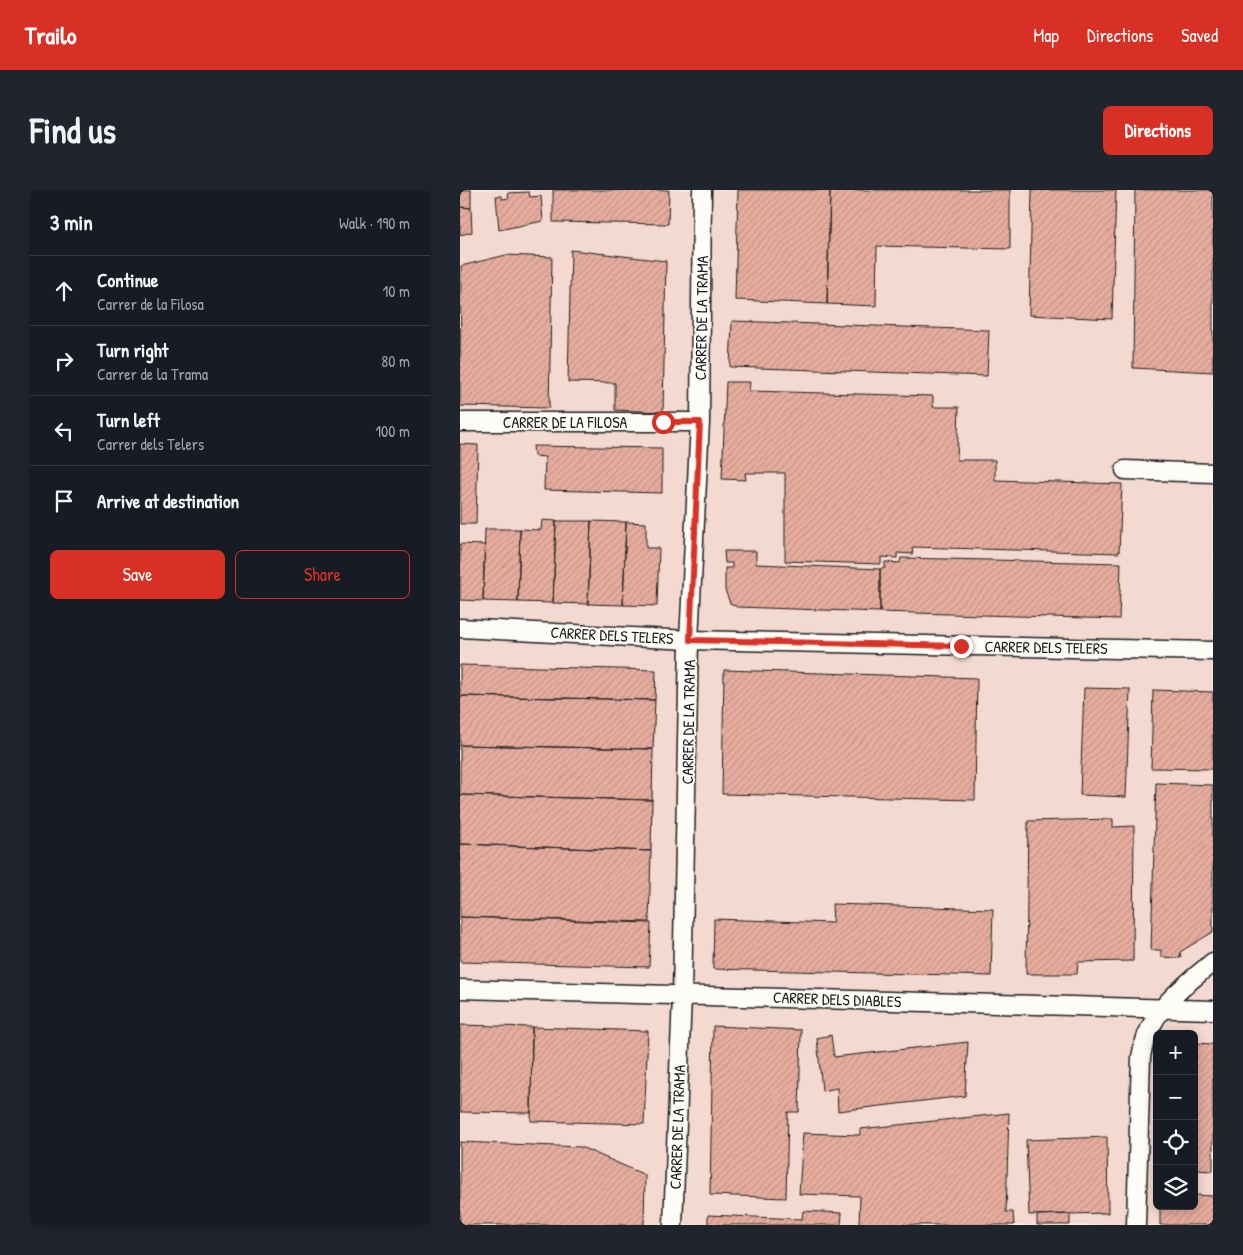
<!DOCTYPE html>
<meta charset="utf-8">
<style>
body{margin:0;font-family:"Patrick Hand",sans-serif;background:#20242c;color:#f1f3f6}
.controls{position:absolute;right:15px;bottom:15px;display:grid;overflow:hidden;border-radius:8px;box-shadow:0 2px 12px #0003}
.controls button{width:45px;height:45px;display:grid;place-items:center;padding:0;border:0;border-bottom:1px solid #363941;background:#171b24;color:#f1f3f6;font:25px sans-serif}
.stop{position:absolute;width:15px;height:15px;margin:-11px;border:4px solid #d93025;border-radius:50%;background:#fff}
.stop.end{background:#d93025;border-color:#fff;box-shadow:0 1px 5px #0008}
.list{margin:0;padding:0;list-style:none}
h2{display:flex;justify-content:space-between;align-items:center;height:65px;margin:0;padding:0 20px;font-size:21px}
h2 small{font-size:16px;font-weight:400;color:#9ea1a6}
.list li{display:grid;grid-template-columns:32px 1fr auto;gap:15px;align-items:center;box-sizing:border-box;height:70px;padding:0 20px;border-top:1px solid #363941}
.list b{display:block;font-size:19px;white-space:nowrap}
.list p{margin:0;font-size:16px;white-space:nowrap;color:#9ea1a6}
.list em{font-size:16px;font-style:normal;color:#9ea1a6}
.actions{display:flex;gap:10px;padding:15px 20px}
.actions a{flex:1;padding:11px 0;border:1px solid #d93025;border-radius:8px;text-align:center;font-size:18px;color:#d93025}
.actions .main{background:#d93025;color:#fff}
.icon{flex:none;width:28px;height:28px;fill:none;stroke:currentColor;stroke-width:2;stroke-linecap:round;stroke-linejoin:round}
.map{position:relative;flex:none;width:753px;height:1035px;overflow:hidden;border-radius:8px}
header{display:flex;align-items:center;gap:30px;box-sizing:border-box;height:70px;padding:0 25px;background:#d93025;color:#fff}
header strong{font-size:24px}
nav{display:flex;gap:28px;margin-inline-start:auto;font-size:18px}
.intro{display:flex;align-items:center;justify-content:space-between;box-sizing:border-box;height:120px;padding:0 30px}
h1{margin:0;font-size:35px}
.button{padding:12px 22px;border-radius:8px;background:#d93025;color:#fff;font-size:18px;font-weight:700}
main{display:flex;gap:30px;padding:0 30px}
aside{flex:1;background:#171b24;border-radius:8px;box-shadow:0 2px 12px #0003}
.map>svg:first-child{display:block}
.built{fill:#f3d9d0;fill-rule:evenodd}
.building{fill:url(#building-hatch);stroke:#1c1c1c}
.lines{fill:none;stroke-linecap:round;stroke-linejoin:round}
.minor-casing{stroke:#1c1c1c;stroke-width:21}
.minor{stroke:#fdfcf7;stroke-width:18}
.route{stroke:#d93025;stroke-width:6}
.labels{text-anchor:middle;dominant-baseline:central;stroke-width:4;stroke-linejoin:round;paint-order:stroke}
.street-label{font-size:16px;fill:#1c1c1c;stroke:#fdfcf7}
</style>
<header>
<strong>Trailo</strong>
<nav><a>Map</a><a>Directions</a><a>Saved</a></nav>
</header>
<div class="intro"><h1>Find us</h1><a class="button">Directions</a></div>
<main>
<aside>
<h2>3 min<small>Walk · 190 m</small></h2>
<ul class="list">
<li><svg class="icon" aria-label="ahead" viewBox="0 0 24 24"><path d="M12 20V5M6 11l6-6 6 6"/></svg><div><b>Continue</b><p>Carrer de la Filosa</p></div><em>10 m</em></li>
<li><svg class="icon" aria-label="right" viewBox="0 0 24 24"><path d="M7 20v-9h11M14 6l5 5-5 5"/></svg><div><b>Turn right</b><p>Carrer de la Trama</p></div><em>80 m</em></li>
<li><svg class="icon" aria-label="left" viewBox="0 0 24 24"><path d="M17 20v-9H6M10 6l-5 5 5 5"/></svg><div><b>Turn left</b><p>Carrer dels Telers</p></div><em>100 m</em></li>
<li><svg class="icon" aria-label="arrive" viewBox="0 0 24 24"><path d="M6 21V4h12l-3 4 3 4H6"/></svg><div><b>Arrive at destination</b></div></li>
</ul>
<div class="actions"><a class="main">Save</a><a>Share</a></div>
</aside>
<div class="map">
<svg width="753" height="1035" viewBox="0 0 753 1035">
<defs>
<pattern id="building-hatch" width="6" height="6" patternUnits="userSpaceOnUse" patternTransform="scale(1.25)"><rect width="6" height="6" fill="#e6ad9e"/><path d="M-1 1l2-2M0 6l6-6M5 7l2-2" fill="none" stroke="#c59488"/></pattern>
</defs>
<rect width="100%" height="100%" fill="#f8ece5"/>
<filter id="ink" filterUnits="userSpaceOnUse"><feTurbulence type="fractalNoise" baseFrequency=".02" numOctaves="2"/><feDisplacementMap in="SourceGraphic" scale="10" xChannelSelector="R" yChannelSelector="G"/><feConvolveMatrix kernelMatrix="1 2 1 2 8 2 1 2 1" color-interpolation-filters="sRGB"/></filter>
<g filter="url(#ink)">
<path class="built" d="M 0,0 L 753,0 L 753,1035 L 0,1035 ZM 697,844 L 734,844 L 734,1016 L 697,1016 Z"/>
<path class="building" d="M 0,0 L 11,0 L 11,18 L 0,17 Z
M 93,0 L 209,0 L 208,34 L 93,32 Z
M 278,0 L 370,0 L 367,114 L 275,110 Z
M 370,0 L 550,0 L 550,59 L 417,56 L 416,116 L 367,114 Z
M 572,0 L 656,0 L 652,129 L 569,125 Z
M 675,0 L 753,0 L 753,182 L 673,178 Z
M 69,2 L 70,7 L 81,6 L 83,31 L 39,40 L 36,6 L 42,6 L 42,9 L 49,8 L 48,3 Z
M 0,17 L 11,18 L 12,42 L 0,45 Z
M 111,60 L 206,71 L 203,222 L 155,220 L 155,193 L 108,192 Z
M 46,65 L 92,67 L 89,218 L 0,216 L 1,76 Z
M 272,131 L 529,140 L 527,186 L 270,177 Z
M 266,192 L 290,192 L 289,201 L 473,206 L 473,217 L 499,217 L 497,270 L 535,270 L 535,290 L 662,294 L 659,363 L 452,357 L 453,364 L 437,363 L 437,368 L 421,367 L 421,374 L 325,371 L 325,283 L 285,283 L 286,290 L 262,289 Z
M 0,254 L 18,255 L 16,334 L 0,334 Z
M 73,256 L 202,258 L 202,303 L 84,300 L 85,267 L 74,266 Z
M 82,330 L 96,331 L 93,413 L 58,412 L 60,339 L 81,340 Z
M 96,331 L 131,331 L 128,414 L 93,413 Z
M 131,331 L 166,332 L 163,415 L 128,414 Z
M 166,332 L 186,333 L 186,358 L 199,358 L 197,416 L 163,415 Z
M 25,339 L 60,339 L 58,412 L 23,411 Z
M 0,354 L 25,355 L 23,411 L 0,410 Z
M 264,361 L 296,361 L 296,374 L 420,379 L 420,422 L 277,417 L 270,413 L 265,400 L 265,378 L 272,378 L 272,373 L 265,373 Z
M 441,368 L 661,373 L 659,429 L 420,422 L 420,379 L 425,378 L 425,372 L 440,373 Z
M 0,475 L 196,480 L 195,510 L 0,506 Z
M 264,480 L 517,488 L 515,610 L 262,604 Z
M 624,498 L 670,499 L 666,607 L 620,605 Z
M 693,500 L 753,502 L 753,579 L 691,578 Z
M 0,506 L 195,510 L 193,559 L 0,555 Z
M 0,555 L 193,559 L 192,610 L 0,605 Z
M 696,593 L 753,595 L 753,742 L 720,762 L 721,768 L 701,767 L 701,760 L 691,760 Z
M 0,605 L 192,610 L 191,661 L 0,654 Z
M 653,629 L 653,637 L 674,636 L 673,771 L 618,772 L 617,784 L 566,784 L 568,631 Z
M 0,654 L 191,661 L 189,732 L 0,727 Z
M 372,714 L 533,719 L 531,786 L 253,779 L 254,729 L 373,733 Z
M 0,727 L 191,733 L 189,777 L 0,772 Z
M 0,835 L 72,837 L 71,923 L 0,922 Z
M 253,836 L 341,840 L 339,922 L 328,922 L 326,1008 L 250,1005 Z
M 72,837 L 188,841 L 184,934 L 71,931 Z
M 371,845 L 374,867 L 508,852 L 505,906 L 378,921 L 377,898 L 362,901 L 357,848 Z
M 734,853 L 753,854 L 753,981 L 734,980 Z
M 549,923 L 546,1022 L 553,1022 L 554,1035 L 399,1035 L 400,1006 L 339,1004 L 343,943 L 400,945 L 400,939 Z
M 647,947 L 648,1023 L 569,1025 L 566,950 Z
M 0,952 L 121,957 L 185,985 L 184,1035 L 0,1035 Z
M 734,1005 L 753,1006 L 753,1035 L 700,1035 L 700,1016 L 734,1016 Z
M 343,1021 L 382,1023 L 381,1035 L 248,1035 L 248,1025 L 342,1029 Z
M 610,1024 L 610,1035 L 577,1035 L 577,1025 Z"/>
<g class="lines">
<defs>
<path id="minor" d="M 0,232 L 240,232
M 665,280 L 753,283
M 0,438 L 229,450 L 753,461
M 0,799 L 753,820
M 213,1035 L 222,805 L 229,450 L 240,232 L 242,0
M 676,1035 L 681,867 C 688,822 720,799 753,772"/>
</defs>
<use href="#minor" class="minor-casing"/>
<use href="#minor" class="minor"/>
</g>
</g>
<g class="lines" filter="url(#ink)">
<path class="route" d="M 203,232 L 240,232 L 230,450 L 501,456"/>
</g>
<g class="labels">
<g class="street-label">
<text transform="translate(241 128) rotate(-89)">CARRER DE LA TRAMA</text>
<text x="105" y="232">CARRER DE LA FILOSA</text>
<text transform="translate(152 445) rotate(3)">CARRER DELS TELERS</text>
<text transform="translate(586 457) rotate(1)">CARRER DELS TELERS</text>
<text transform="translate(228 532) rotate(-89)">CARRER DE LA TRAMA</text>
<text transform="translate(377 809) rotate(2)">CARRER DELS DIABLES</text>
<text transform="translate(217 937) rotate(-88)">CARRER DE LA TRAMA</text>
</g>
</g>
</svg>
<div class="controls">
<button>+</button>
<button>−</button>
<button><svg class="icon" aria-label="locate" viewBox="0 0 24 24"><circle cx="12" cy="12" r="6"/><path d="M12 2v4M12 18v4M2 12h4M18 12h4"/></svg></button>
<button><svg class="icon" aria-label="layers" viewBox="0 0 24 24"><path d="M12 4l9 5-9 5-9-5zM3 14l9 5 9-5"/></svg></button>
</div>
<div class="stop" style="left:203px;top:232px"></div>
<div class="stop end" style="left:501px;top:456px"></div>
</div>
</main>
